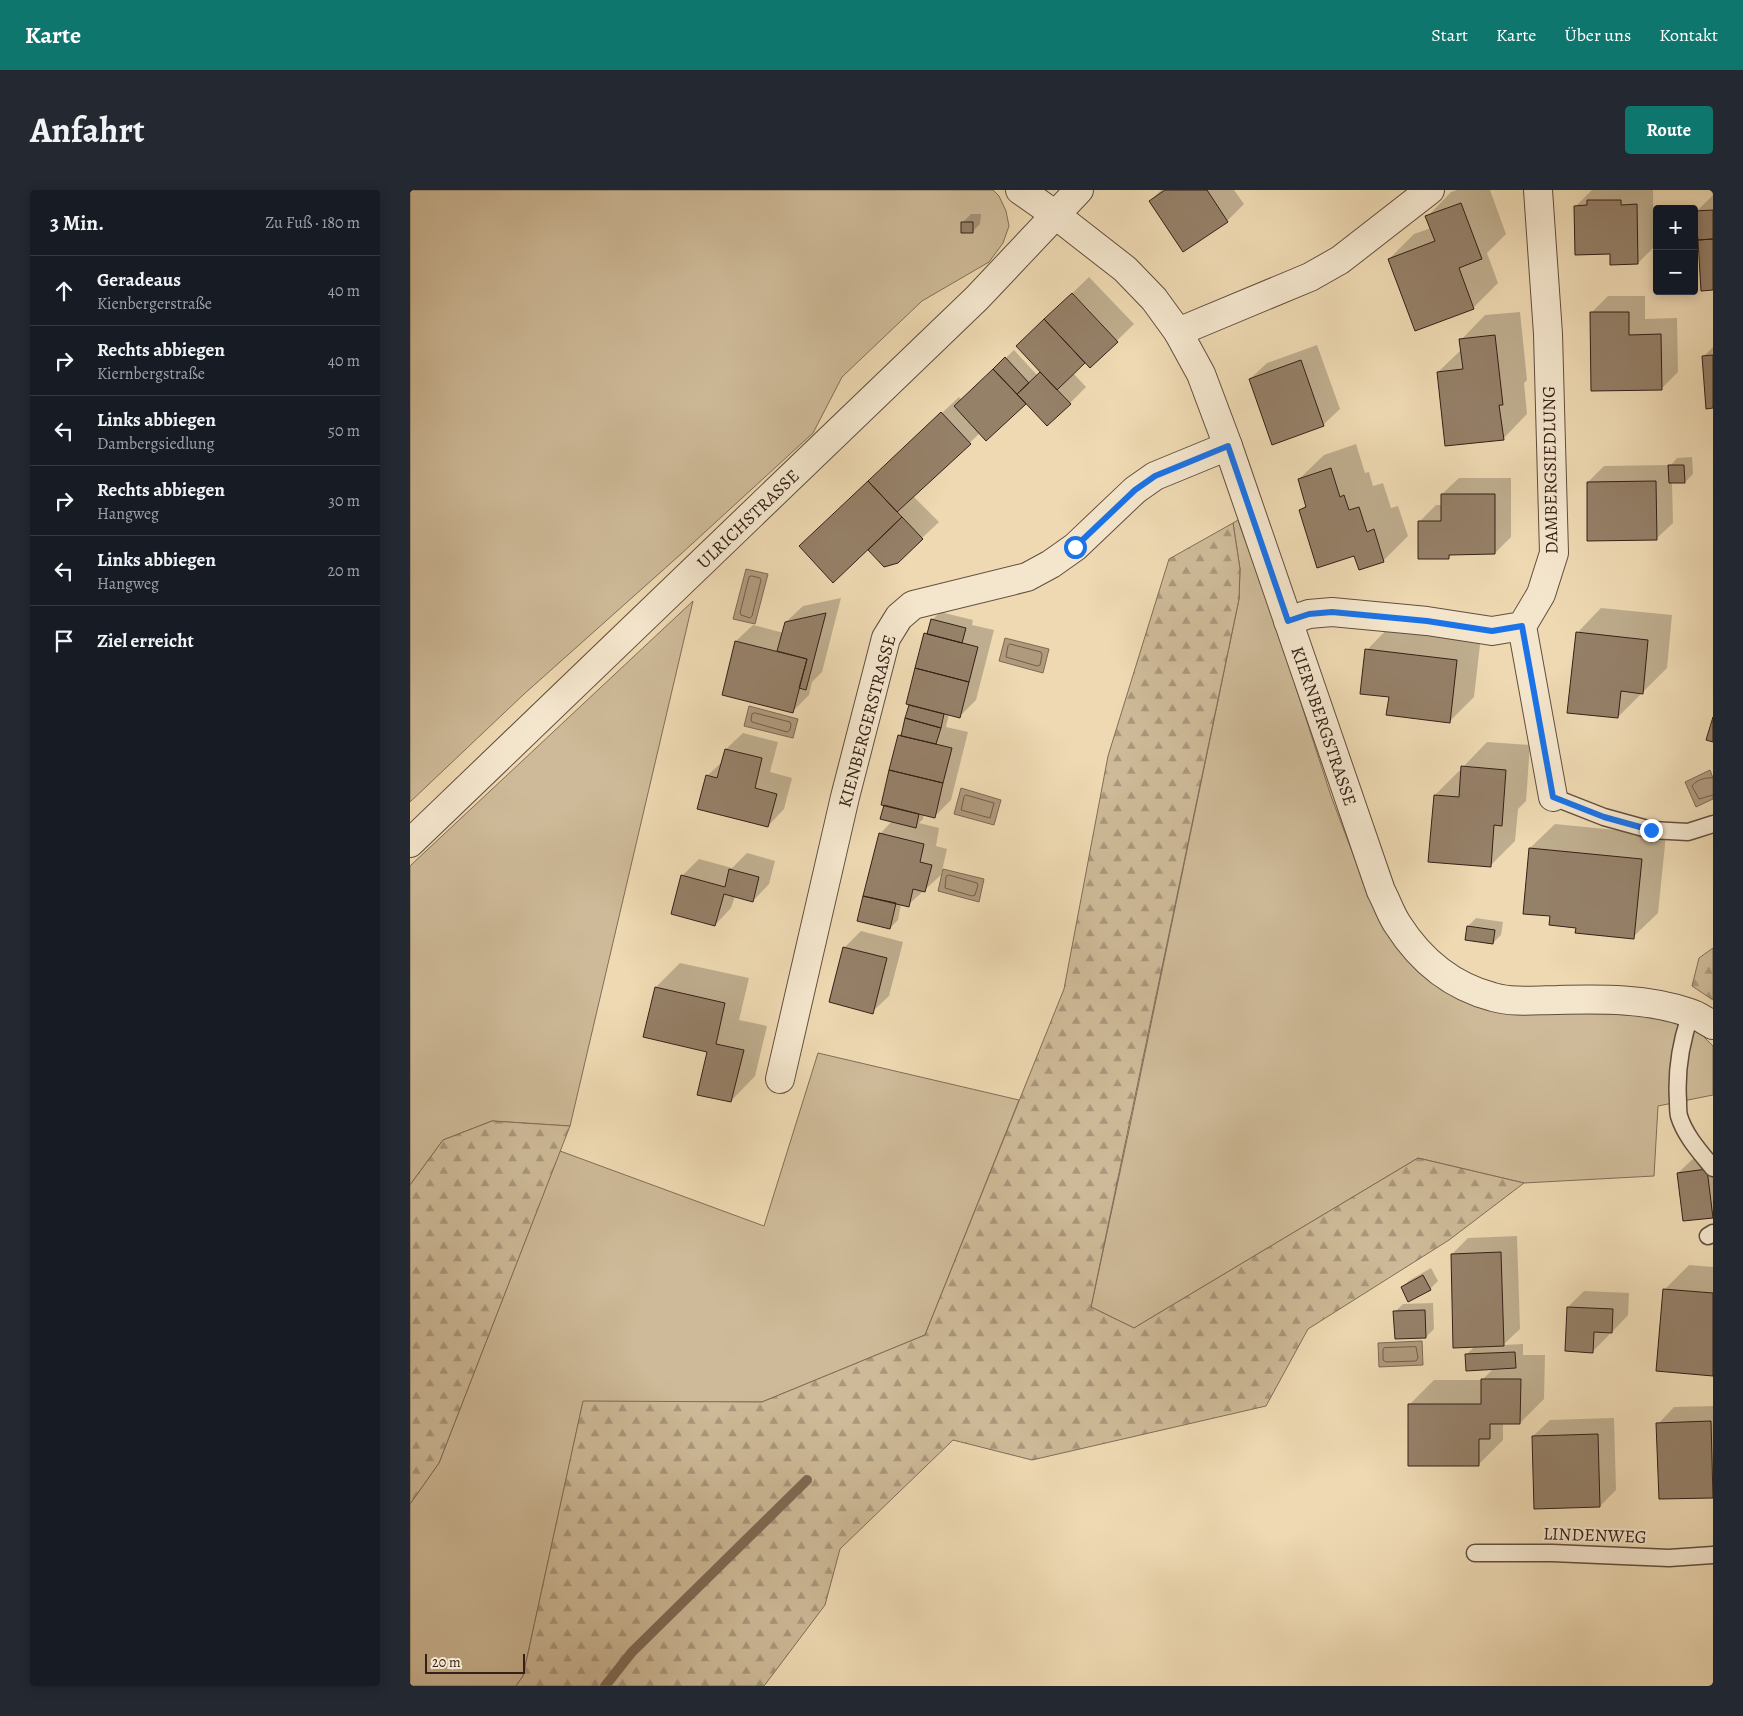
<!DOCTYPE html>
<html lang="de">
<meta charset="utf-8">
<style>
body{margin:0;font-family:Alegreya,serif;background:#242831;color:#f1f3f6}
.controls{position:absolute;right:15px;top:15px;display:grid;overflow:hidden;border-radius:5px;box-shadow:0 2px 12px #0003}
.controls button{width:45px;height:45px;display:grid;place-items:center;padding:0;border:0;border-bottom:1px solid #363941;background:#171b24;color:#f1f3f6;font:25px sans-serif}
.scale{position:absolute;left:15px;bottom:12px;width:100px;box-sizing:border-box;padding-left:5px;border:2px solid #342017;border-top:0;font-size:14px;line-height:18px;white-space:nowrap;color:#342017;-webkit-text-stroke:4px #f4e6cd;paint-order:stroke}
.stop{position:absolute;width:15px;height:15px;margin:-11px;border:4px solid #1a73e8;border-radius:50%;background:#fff}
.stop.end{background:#1a73e8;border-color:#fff;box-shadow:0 1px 5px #0008}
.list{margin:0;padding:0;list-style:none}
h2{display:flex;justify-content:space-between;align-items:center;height:65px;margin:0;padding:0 20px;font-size:21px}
h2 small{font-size:16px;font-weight:400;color:#9ea1a6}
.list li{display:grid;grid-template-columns:32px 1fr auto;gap:15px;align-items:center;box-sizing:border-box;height:70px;padding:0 20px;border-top:1px solid #363941}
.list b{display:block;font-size:19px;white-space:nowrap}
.list p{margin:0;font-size:16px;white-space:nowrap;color:#9ea1a6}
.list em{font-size:16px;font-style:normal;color:#9ea1a6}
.icon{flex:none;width:28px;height:28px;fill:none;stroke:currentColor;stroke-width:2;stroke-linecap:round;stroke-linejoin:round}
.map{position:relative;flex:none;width:1303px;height:1496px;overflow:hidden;border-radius:5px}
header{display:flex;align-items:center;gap:30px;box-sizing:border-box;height:70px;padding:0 25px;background:#0f766e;color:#fff}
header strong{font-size:24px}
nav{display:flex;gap:28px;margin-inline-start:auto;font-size:18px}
.intro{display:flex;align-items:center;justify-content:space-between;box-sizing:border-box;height:120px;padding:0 30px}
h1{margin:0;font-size:35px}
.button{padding:12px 22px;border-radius:5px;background:#0f766e;color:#fff;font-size:18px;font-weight:700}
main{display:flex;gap:30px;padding:0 30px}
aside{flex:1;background:#171b24;border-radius:5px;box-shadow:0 2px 12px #0003}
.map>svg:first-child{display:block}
.green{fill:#ceba98;stroke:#816d58}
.forest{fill:url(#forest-firs);stroke:#816d58}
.water{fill:#af9a7d;stroke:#7e6954}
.shadow{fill:#0003}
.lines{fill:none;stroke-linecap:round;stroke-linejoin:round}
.shore{stroke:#725d4a;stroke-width:1}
.stream{stroke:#7e6954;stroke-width:10}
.building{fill:#958068;stroke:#342017}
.service-casing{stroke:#624e3e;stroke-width:19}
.minor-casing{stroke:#624e3e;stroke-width:30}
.tertiary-casing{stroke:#624e3e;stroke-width:30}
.service{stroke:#f4e6cd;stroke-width:16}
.minor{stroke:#f4e6cd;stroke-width:28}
.tertiary{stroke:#f4e6cd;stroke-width:28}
.route{stroke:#1a73e8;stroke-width:6}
.labels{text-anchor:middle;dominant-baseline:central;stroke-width:4;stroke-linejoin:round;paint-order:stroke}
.street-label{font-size:18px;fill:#342017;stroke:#f4e6cd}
</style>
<header>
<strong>Karte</strong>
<nav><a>Start</a><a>Karte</a><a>Über uns</a><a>Kontakt</a></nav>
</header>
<div class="intro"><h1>Anfahrt</h1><a class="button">Route</a></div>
<main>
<aside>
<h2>3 Min.<small>Zu Fuß · 180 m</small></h2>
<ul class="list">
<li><svg class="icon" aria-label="ahead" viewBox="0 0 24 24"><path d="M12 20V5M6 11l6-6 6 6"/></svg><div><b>Geradeaus</b><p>Kienbergerstraße</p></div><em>40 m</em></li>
<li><svg class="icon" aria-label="right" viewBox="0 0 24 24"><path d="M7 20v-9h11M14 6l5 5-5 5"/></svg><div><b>Rechts abbiegen</b><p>Kiernbergstraße</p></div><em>40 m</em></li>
<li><svg class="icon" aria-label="left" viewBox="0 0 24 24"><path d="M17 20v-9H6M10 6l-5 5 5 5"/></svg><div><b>Links abbiegen</b><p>Dambergsiedlung</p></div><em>50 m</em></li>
<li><svg class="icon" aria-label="right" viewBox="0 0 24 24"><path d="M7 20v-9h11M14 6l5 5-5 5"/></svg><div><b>Rechts abbiegen</b><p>Hangweg</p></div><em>30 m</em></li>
<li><svg class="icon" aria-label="left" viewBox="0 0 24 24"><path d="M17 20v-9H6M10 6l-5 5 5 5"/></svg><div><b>Links abbiegen</b><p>Hangweg</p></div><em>20 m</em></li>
<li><svg class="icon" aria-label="arrive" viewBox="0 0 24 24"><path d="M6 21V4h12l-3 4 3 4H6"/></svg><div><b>Ziel erreicht</b></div></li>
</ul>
</aside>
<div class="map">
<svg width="1303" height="1496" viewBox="0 0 1303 1496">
<defs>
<pattern id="forest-firs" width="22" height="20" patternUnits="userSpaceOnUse" patternTransform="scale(1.25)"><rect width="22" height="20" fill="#ceba98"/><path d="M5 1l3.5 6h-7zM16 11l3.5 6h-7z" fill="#a8977b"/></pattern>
</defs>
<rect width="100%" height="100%" fill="#eed9b2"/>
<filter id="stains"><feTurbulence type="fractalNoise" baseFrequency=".004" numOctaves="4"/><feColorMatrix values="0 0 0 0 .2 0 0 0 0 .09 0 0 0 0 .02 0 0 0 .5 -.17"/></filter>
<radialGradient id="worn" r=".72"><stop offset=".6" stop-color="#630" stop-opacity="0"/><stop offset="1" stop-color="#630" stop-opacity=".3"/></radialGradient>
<path class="green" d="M 0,0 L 583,0 L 589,6 L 596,21 L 599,36 L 593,53 L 579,72 L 512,111 L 432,187 L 403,243 L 271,364 L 113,505 L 0,612 Z
M 828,330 L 868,442 L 921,606 L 955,696 L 979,747 L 1006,780 L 1031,799 L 1066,816 L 1132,823 L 1203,824 L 1245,827 L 1263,831 L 1291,844 L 1303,856 L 1303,905 L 1248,916 L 1244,986 L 1114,993 L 1008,968 L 724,1138 L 681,1117 L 719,940 L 829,409 L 830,379 L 823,333 Z
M 283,411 L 160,936 L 82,931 L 33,950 L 0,995 L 0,676 Z
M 408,863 L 609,910 L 515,1145 L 352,1212 L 173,1212 L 113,1486 L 106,1496 L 0,1496 L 0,1314 L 29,1273 L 150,961 L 354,1036 Z"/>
<path class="forest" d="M 823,333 L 830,379 L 829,409 L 681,1117 L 724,1138 L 1008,968 L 1114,993 L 1039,1050 L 898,1139 L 856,1216 L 622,1270 L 543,1250 L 430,1359 L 415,1415 L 354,1496 L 106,1496 L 113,1486 L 173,1211 L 352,1212 L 515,1145 L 654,799 L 698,566 L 759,369 Z
M 1303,758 L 1303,810 L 1282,796 L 1289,768 Z
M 82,931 L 160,936 L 29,1273 L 0,1314 L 0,995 L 33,950 Z"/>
<path class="water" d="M 336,379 L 358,384 L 345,434 L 323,429 Z
M 595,448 L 639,459 L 633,483 L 589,471 Z
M 339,516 L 388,529 L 383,548 L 334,536 Z
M 1300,580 L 1303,588 L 1303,609 L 1286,617 L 1275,592 Z
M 551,598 L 591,610 L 584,635 L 544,624 Z
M 533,679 L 574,689 L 569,712 L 528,701 Z
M 1012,1151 L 1013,1175 L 969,1177 L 968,1153 Z"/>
<path class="shadow" d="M 751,0 L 824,0 L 834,14 L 817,31 L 773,60 L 740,11 Z
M 1047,0 L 1080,0 L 1096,44 L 1077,63 L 1088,93 L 1064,117 L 1006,140 L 979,69 L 1004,44 L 1021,38 L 1017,27 L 1041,2 Z
M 1182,0 L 1243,0 L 1244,57 L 1228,73 L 1201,63 L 1166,16 Z
M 1303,5 L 1303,98 L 1287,21 Z
M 561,24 L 571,24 L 570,34 L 562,42 L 553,32 Z
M 679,87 L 724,134 L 680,177 L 675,171 L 663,183 L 676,197 L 660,213 L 616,212 L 576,249 L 570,243 L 503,306 L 529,332 L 512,348 L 475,375 L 458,358 L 407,340 L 549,207 L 552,210 L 604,160 L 627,185 L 631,182 L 624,140 Z
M 1198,106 L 1235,106 L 1235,129 L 1267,128 L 1268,182 L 1251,199 L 1181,123 Z
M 1110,122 L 1117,190 L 1114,193 L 1117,224 L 1093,249 L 1028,182 L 1052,159 L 1051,150 L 1075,125 Z
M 907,155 L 930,219 L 913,235 L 840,189 L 857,173 Z
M 1303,157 L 1303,217 L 1293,167 Z
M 946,254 L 955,283 L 959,282 L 963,296 L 973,293 L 981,318 L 988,316 L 998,346 L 973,371 L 945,365 L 890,321 L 897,314 L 889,289 L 914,265 Z
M 1282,267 L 1283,284 L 1275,292 L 1262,292 L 1263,333 L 1246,349 L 1178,292 L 1194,276 L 1261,275 L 1267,268 Z
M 1049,288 L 1101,288 L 1101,347 L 1085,363 L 1043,363 L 1038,368 L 1010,331 L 1026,315 L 1032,315 L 1032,304 Z
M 431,408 L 412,482 L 402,492 L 399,505 L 383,521 L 326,451 L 343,435 L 374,443 L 376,432 L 393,416 Z
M 1191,418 L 1262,425 L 1257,478 L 1208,527 L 1167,443 Z
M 530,422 L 563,430 L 562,435 L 584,440 L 566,510 L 550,526 L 539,524 L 536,537 L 558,542 L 541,610 L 524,627 L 514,624 L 513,629 L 509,633 L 529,638 L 526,656 L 537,659 L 531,685 L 498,715 L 491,714 L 488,730 L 480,738 L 470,644 L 482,631 L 489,545 L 494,541 L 502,514 L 515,444 L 520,439 L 522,430 Z
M 981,435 L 1071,446 L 1064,507 L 1040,531 L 980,506 L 957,460 Z
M 333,543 L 368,552 L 360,582 L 382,588 L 374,619 L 358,636 L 297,586 L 314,570 L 316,559 Z
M 1077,552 L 1120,555 L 1116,611 L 1108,619 L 1105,651 L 1080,676 L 1025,605 L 1049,581 L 1052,581 L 1053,577 Z
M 1145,634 L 1256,645 L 1248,723 L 1223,747 L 1167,736 L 1141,725 L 1120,658 Z
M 337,663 L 365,671 L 359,694 L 343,711 L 325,706 L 321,718 L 305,735 L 272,686 L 289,669 L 322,678 Z
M 1066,728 L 1093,732 L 1091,745 L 1083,753 L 1058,736 Z
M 451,741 L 493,752 L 479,806 L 462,822 L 434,758 Z
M 270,773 L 339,788 L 329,830 L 357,836 L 345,886 L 321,911 L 299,861 L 246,797 Z
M 1303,964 L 1303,1026 L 1268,983 L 1285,967 Z
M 1107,1046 L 1110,1139 L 1093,1155 L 1113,1154 L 1113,1165 L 1135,1165 L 1134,1209 L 1110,1233 L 1093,1234 L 1093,1250 L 1068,1275 L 1000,1214 L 1024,1190 L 1072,1190 L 1084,1178 L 1056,1165 L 1065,1156 L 1042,1064 L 1058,1048 Z
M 1279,1075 L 1303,1077 L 1303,1185 L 1255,1099 Z
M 1021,1078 L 1028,1091 L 1020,1099 L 992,1097 L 1000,1090 Z
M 1174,1101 L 1219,1103 L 1218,1125 L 1202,1142 L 1199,1141 L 1199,1145 L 1183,1161 L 1158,1117 Z
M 1023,1113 L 1024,1139 L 1016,1147 L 985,1122 L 993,1114 Z
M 1303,1216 L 1303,1306 L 1248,1234 L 1264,1217 Z
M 1204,1228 L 1206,1300 L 1190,1316 L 1123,1246 L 1140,1230 Z"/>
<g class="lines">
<path class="shore" d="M 342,386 L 350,388 L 351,390 L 342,426 L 340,428 L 331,425 L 330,423 L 339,387 Z
M 600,454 L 631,462 L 632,465 L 630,475 L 627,476 L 596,467 L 598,456 Z
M 345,523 L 380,532 L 381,534 L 380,540 L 377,542 L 342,532 L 341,530 L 342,524 Z
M 1303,588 C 1296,587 1286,590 1282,596 L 1289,609 L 1303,605
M 556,605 L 584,613 L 580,628 L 551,620 L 554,607 Z
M 539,685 L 567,693 L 568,695 L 565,705 L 562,706 L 535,698 L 536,687 Z
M 1006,1157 L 1008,1168 L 1006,1171 L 976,1172 L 973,1170 L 973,1160 L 974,1158 Z"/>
<path class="stream" d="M 195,1496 L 222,1462 L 397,1290"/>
</g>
<path class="building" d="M 755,0 L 797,0 L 818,32 L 773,62 L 739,11 Z
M 1177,10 L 1211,10 L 1211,15 L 1227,14 L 1228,74 L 1200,75 L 1200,64 L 1165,65 L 1164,16 L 1177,15 Z
M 1051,13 L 1072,69 L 1049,78 L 1064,119 L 1005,141 L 978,69 L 1025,51 L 1015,26 Z
M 1303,20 L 1303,49 L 1288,50 L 1285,21 Z
M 551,32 L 563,32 L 563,43 L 551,43 Z
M 1303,49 L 1303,100 L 1291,101 L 1288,50 Z
M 662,103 L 708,152 L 680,178 L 634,129 Z
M 1180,122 L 1219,122 L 1219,145 L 1251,144 L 1252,200 L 1181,201 Z
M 634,129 L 675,173 L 647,200 L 606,156 Z
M 1085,145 L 1093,215 L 1089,215 L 1094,250 L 1035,256 L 1027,182 L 1053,179 L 1049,149 Z
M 1303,165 L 1303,218 L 1296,219 L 1292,166 Z
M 595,167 L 619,193 L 607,204 L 583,179 Z
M 891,170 L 914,236 L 862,255 L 839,189 Z
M 583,179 L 616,214 L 576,251 L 544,216 Z
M 630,182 L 661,214 L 637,236 L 607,204 Z
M 531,222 L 561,254 L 487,322 L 458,291 Z
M 1258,275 L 1274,275 L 1275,293 L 1259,293 Z
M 921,278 L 930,307 L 934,305 L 939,320 L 949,317 L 957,342 L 964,339 L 974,372 L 949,380 L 944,366 L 907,378 L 889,320 L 896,317 L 888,289 Z
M 458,291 L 492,327 L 423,393 L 389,356 Z
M 1246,291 L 1247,350 L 1177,351 L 1177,292 Z
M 1031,304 L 1085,304 L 1085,364 L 1039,365 L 1039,369 L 1008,369 L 1008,331 L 1031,331 Z
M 492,327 L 513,349 L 488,373 L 474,377 L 458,360 Z
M 416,423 L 396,500 L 389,498 L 397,469 L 367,461 L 375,432 Z
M 521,429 L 556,438 L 552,453 L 517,444 Z
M 1166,442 L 1238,450 L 1233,504 L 1211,501 L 1208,528 L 1157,523 Z
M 514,443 L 568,457 L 559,492 L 505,478 Z
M 325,451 L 397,469 L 383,523 L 312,505 Z
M 955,459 L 1047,470 L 1040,533 L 976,525 L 979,507 L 950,504 Z
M 505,478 L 559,492 L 550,528 L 496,514 Z
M 499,515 L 534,524 L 531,538 L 495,528 Z
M 1303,527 L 1303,552 L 1296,550 Z
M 495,528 L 531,538 L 526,554 L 491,546 Z
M 488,545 L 542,558 L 533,593 L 479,580 Z
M 315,559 L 352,568 L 345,598 L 367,604 L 358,637 L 287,619 L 296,585 L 307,588 Z
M 1051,576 L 1096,580 L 1092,636 L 1084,635 L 1081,677 L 1018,672 L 1024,605 L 1049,607 Z
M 479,580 L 533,593 L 525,628 L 471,615 Z
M 474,615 L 509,624 L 506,638 L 470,629 Z
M 469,643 L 514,654 L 510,672 L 522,675 L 515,702 L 503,699 L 499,717 L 453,706 Z
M 1119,658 L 1232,669 L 1224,749 L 1165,743 L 1166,738 L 1139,735 L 1140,726 L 1113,724 Z
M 319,679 L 349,687 L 343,712 L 314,704 L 305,736 L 261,724 L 271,685 L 315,697 Z
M 453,706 L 486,713 L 480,739 L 447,731 Z
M 1057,736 L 1085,740 L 1083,754 L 1055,750 Z
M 433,757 L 477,768 L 463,824 L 419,812 Z
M 245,797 L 315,813 L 306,854 L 334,860 L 321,912 L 287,905 L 297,862 L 233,847 Z
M 1297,979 L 1303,1028 L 1273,1031 L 1267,983 Z
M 1091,1062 L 1094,1156 L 1043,1158 L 1041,1064 Z
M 1013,1085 L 1021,1100 L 998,1112 L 991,1097 Z
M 1253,1099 L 1303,1103 L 1303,1186 L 1246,1181 Z
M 1157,1117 L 1203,1119 L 1202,1143 L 1184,1142 L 1183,1163 L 1155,1161 Z
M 1015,1120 L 1016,1148 L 985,1149 L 983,1121 Z
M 1105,1162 L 1106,1178 L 1056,1181 L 1055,1164 Z
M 1071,1189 L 1111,1189 L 1110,1234 L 1080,1234 L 1080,1249 L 1069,1249 L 1069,1276 L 998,1276 L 998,1214 L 1071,1214 Z
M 1301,1231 L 1303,1308 L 1249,1309 L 1246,1233 Z
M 1188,1244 L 1190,1317 L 1124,1319 L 1122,1246 Z"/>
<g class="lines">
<defs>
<path id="service" d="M 1143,607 L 1194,627 L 1241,640 L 1278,642 L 1303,634
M 1281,823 C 1271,851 1266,881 1268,911 C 1268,916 1268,922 1269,926 C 1275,946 1291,963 1303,978
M 1298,1046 L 1303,1043
M 1065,1363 L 1142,1363 L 1259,1368 L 1303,1365"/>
<path id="minor" d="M 610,0 L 647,26
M 768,142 L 900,87 L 930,70 L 1020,0
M 878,431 L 899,424 L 922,422 L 1017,431 L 1082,441 L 1112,436 L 1131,404 L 1144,363 L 1138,144 L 1128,0
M 1112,436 L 1143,607
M 370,889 L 435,607 L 476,448 L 489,427 L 503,415 L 617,387 L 641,374 L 665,357 L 725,300 L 745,286 L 818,256"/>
<path id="tertiary" d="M 647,26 L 715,79 L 744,109 L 768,142 L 791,184 L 818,256 L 971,701 C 977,712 981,725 988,735 C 1011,771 1041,796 1083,807 C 1103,813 1126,810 1147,810 C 1192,809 1237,808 1280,823 C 1288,825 1295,831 1303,835
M 0,653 L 567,108 L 669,0"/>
</defs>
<use href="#service" class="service-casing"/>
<use href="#minor" class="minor-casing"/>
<use href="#tertiary" class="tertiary-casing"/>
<use href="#service" class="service"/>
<use href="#minor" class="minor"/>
<use href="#tertiary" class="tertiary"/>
</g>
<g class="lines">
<path class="route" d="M 665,357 L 725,300 L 745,286 L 818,256 L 878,431 L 899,424 L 922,422 L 1017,431 L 1082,441 L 1112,436 L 1143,607 L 1194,627 L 1241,640"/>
</g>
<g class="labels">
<g class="street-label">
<text transform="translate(1140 280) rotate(-91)">DAMBERGSIEDLUNG</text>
<text transform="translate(338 329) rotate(-44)">ULRICHSTRASSE</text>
<text transform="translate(457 531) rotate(-75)">KIENBERGERSTRASSE</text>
<text transform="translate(914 536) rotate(71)">KIERNBERGSTRASSE</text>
<text transform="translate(1185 1345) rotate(2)">LINDENWEG</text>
</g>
</g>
<rect width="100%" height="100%" filter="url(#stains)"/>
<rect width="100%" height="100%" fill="url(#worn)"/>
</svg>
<div class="controls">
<button>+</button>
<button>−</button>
</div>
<div class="scale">20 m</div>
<div class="stop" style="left:665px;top:357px"></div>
<div class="stop end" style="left:1241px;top:640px"></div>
</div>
</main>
